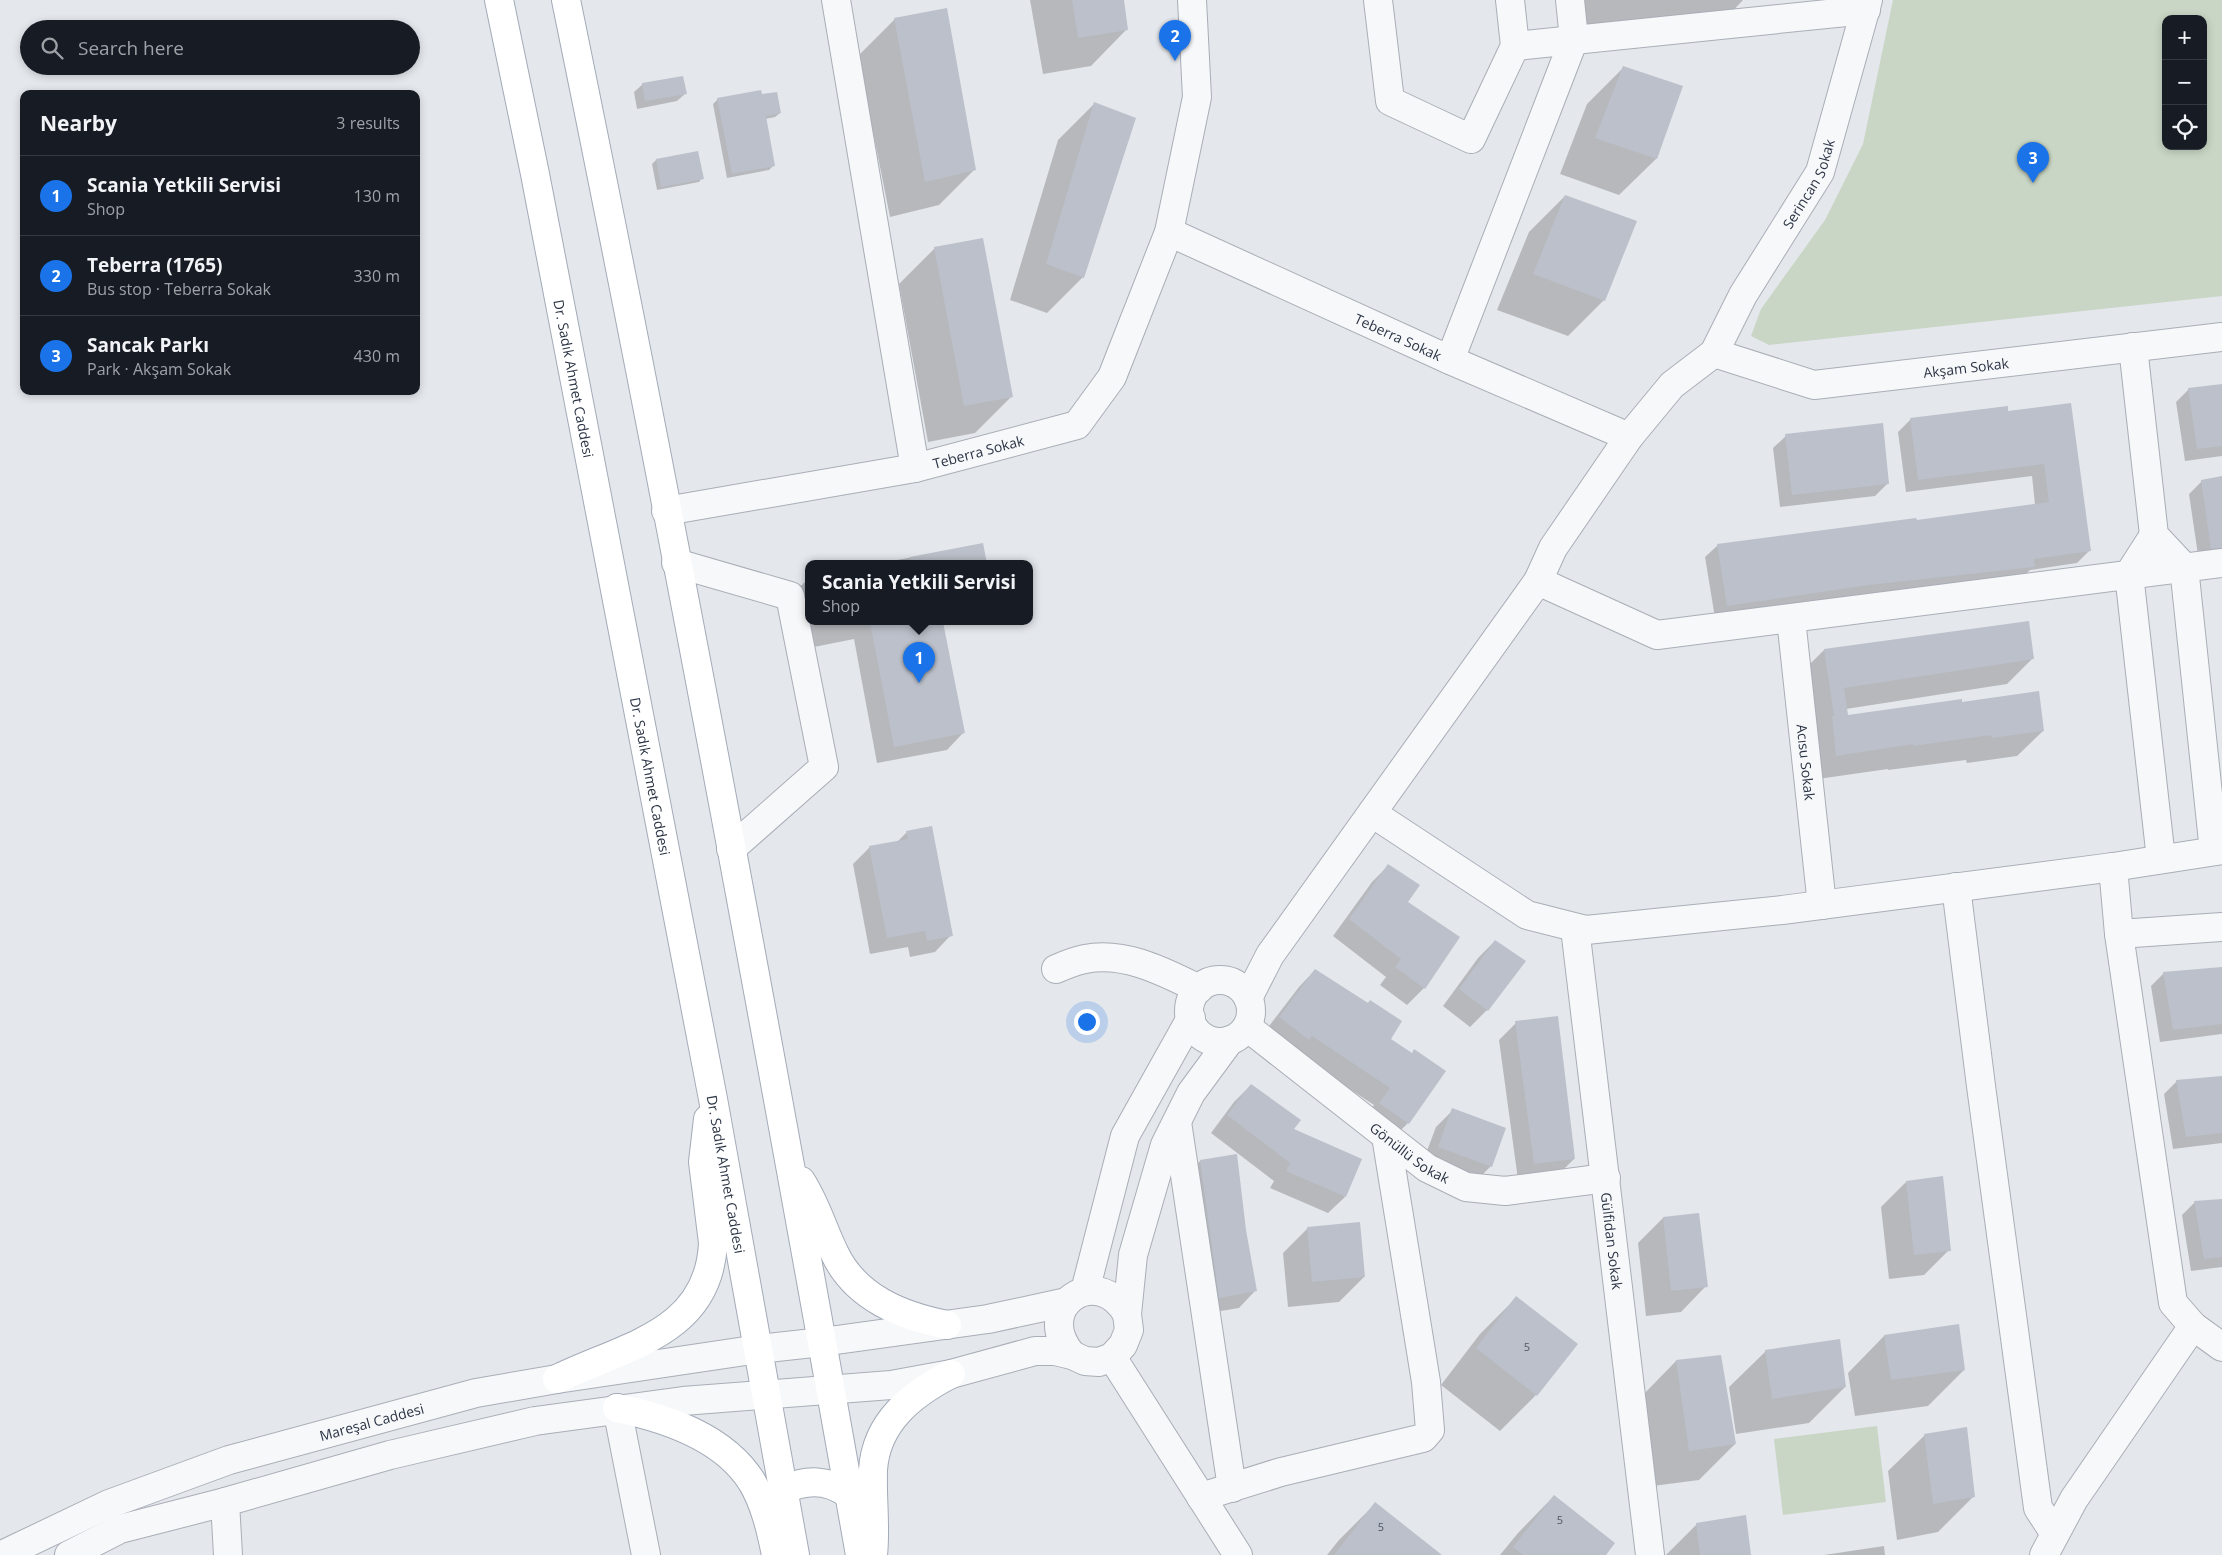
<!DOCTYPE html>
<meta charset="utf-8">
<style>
body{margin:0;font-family:"Open Sans",sans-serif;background:#20242c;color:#f1f3f6}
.controls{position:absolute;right:15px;top:15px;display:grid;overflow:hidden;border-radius:10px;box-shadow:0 2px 8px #0003}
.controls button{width:45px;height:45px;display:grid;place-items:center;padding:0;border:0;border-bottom:1px solid #363941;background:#171b24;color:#f1f3f6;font:25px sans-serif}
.you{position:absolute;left:1086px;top:1021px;width:18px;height:18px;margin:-12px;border:4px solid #fff;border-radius:50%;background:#1a73e8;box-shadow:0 0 0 8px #1a73e833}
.badge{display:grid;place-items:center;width:32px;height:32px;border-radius:50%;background:#1a73e8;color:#fff;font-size:16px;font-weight:700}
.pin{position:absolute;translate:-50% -41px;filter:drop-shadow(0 1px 2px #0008)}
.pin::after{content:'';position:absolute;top:26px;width:18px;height:15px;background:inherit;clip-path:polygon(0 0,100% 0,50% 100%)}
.popup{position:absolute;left:805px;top:560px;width:228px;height:65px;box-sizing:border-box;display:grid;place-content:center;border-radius:10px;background:#171b24;filter:drop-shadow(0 1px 4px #0005);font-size:16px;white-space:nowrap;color:#9ea1a6}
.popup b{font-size:19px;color:#f1f3f6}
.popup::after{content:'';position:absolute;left:50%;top:100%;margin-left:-10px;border:10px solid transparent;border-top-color:#171b24}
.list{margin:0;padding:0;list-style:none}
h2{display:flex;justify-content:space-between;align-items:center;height:65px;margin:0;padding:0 20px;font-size:21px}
h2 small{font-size:16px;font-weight:400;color:#9ea1a6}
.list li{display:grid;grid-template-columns:32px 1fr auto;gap:15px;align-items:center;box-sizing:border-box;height:80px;padding:0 20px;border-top:1px solid #363941}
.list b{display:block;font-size:19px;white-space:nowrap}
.list p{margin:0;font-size:16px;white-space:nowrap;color:#9ea1a6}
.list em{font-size:16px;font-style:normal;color:#9ea1a6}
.icon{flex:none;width:28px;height:28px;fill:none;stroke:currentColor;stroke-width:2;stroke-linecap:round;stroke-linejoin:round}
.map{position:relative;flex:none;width:2222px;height:1555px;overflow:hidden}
.search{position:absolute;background:#171b24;box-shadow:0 2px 8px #0003;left:20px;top:20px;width:400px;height:55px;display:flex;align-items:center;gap:12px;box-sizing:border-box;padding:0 18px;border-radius:28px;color:#9ea1a6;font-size:19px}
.panel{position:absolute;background:#171b24;box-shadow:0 2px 8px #0003;left:20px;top:90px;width:400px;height:305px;border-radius:10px}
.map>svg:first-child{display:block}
.green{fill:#c9d6c5;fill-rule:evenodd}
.shadow{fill:#0003}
.building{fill:#bbc0ca}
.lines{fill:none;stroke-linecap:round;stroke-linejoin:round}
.minor-casing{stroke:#a9aeb7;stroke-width:30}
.major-casing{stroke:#a3abb8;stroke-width:30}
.minor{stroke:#f7f8fa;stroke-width:28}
.major{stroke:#fff;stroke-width:28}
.labels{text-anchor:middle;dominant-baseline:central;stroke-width:4;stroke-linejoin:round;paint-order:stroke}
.number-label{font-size:11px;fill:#4f5766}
.street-label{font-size:14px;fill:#2b3445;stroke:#f4f6f9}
</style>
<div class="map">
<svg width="2222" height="1555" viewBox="0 0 2222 1555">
<rect width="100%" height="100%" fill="#e4e7ec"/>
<path class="green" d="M 1893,0 L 2222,0 L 2222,296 L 1769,345 L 1751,336 L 1761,309 L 1825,220 L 1863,144 ZM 2166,19 L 2203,19 L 2203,146 L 2166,146 Z
M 1877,1426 L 1886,1502 L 1783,1515 L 1774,1439 Z"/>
<path class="shadow" d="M 1030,0 L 1122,0 L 1127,29 L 1091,66 L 1043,74 Z
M 1571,0 L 1743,0 L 1728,16 L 1658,27 L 1656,18 L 1574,32 Z
M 946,10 L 975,169 L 939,205 L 890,217 L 858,56 L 894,20 Z
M 1623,68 L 1681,87 L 1656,159 L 1619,195 L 1560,174 L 1587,104 Z
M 643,84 L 686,93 L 677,101 L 637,109 L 634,92 Z
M 718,99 L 780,113 L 775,117 L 765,119 L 773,166 L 769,170 L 727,178 L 713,104 Z
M 1094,104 L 1083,277 L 1047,313 L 1010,300 L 1058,140 Z
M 697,153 L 702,178 L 699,182 L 657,190 L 652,164 L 656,160 Z
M 1565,196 L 1604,300 L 1568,336 L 1497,310 L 1529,232 Z
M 935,248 L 1011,397 L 975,433 L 928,442 L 899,284 Z
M 2222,385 L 2222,456 L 2185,461 L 2176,402 L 2189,389 Z
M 2070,404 L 2089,551 L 2077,563 L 2030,570 L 2021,579 L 1715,618 L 1705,557 L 1718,545 L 1916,522 L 2035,505 L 2032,476 L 1906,492 L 1898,432 L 1910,420 L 2007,412 Z
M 1786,436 L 1888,483 L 1875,496 L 1780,507 L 1773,448 Z
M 2222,478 L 2222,551 L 2198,555 L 2189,494 L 2202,481 Z
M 982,544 L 986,564 L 876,564 Z
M 809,578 L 809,622 L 946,622 L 942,622 L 963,733 L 947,750 L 877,763 L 854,639 L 804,649 L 793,594 Z
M 1824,650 L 2032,659 L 2007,684 L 1846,709 L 1847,716 L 1961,703 L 2043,731 L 2017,756 L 1967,763 L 1966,760 L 1888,770 L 1888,769 L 1811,780 L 1799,675 Z
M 907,832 L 951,935 L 935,952 L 910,957 L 908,947 L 870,954 L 853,864 L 870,847 L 896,843 Z
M 1388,866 L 1406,903 L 1424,988 L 1407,1005 L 1380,985 L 1386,977 L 1333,936 L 1372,882 Z
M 1495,941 L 1524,961 L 1487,1010 L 1470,1027 L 1443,1006 L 1478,958 Z
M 2222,968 L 2222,1034 L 2160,1042 L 2151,986 L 2164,973 Z
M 1315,970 L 1368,1004 L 1390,1039 L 1411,1054 L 1444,1072 L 1408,1123 L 1391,1140 L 1364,1121 L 1374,1105 L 1295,1053 L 1263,1034 L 1299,987 Z
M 1516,1023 L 1574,1159 L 1557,1176 L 1518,1180 L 1499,1040 Z
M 2222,1077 L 2222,1143 L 2173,1149 L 2164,1094 L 2177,1081 Z
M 1251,1085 L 1292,1130 L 1345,1197 L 1328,1213 L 1270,1188 L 1274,1181 L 1211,1133 L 1234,1102 Z
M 1453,1110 L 1491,1166 L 1474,1183 L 1422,1164 L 1436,1127 Z
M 1236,1156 L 1245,1230 L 1255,1291 L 1239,1308 L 1203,1314 L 1183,1178 L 1200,1161 Z
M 1906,1182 L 1949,1250 L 1924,1275 L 1889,1279 L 1881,1207 Z
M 2222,1200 L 2222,1267 L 2191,1271 L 2182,1215 L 2195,1202 Z
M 1698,1214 L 1706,1286 L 1681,1312 L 1646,1316 L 1638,1243 L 1663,1218 Z
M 1308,1228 L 1364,1277 L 1339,1302 L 1288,1307 L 1283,1253 Z
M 1516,1298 L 1536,1395 L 1500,1431 L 1441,1385 L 1480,1334 Z
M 1958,1325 L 1964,1370 L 1928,1406 L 1855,1416 L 1848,1373 L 1884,1336 Z
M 1766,1351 L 1845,1387 L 1809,1423 L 1736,1434 L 1729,1387 Z
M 1720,1356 L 1735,1444 L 1699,1480 L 1653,1486 L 1640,1398 L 1676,1361 Z
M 1925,1435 L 1974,1496 L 1938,1532 L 1897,1540 L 1888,1471 Z
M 1554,1496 L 1604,1555 L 1500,1555 L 1518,1533 Z
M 1375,1504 L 1431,1555 L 1327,1555 L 1339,1540 Z
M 1745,1517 L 1750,1555 L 1666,1555 L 1696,1525 Z
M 1884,1546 L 1885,1555 L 1824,1555 Z"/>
<path class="building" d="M 1072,0 L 1124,0 L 1128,30 L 1078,38 Z
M 947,8 L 976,170 L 925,182 L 894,18 Z
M 1623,66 L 1683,86 L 1657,159 L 1595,138 Z
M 683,76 L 687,94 L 645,101 L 642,83 Z
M 761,90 L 762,94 L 777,92 L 781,113 L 766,116 L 775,166 L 732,174 L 717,98 Z
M 1094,102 L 1136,118 L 1084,278 L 1046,264 Z
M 698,151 L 704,179 L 661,187 L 656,159 Z
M 1565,195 L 1637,221 L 1605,301 L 1533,274 Z
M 983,238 L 1013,397 L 964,406 L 934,247 Z
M 2222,384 L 2222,446 L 2197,449 L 2188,388 Z
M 2071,403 L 2091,551 L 2034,559 L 2035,567 L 1869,585 L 1727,606 L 1717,544 L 1916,518 L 1917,520 L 2049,502 L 2044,464 L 1918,480 L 1910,418 L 2008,406 L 2008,411 Z
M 1883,423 L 1889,484 L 1792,495 L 1785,434 Z
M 2222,476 L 2222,548 L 2211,549 L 2201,480 Z
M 983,543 L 987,564 L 911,564 L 910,557 Z
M 2029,621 L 2034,659 L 1844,688 L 1848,715 L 1962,699 L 1962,702 L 2039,691 L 2044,731 L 1992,738 L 1991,735 L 1913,746 L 1913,744 L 1836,756 L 1832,716 L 1834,716 L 1824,649 Z
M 870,622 L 943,622 L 965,733 L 894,747 Z
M 932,826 L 953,936 L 927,941 L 925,931 L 887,938 L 869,846 L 908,839 L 906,831 Z
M 1388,864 L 1420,885 L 1408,902 L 1460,937 L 1425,989 L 1395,967 L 1401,959 L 1349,919 Z
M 1495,940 L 1526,961 L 1488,1011 L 1459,989 Z
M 2222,967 L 2222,1024 L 2173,1030 L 2163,972 Z
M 1315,969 L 1368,1003 L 1370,1000 L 1402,1021 L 1391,1039 L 1412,1053 L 1414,1049 L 1446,1071 L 1409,1124 L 1379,1103 L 1390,1088 L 1312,1036 L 1309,1040 L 1279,1017 Z
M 1558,1016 L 1575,1159 L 1534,1164 L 1515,1021 Z
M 2222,1076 L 2222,1133 L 2186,1137 L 2176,1080 Z
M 1251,1084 L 1301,1120 L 1294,1129 L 1362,1159 L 1346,1197 L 1286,1171 L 1290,1163 L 1227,1115 Z
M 1452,1108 L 1506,1128 L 1492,1167 L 1438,1147 Z
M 1237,1154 L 1246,1230 L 1257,1291 L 1219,1298 L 1200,1160 Z
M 1943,1176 L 1951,1251 L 1914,1255 L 1906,1181 Z
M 2222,1199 L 2222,1257 L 2204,1259 L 2194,1201 Z
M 1699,1213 L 1708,1287 L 1671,1291 L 1663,1217 Z
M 1360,1222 L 1365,1277 L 1312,1282 L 1307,1227 Z
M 1516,1296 L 1578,1344 L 1537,1396 L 1476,1348 Z
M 1959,1324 L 1965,1370 L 1891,1380 L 1884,1335 Z
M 1840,1339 L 1846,1387 L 1772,1399 L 1765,1350 Z
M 1721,1355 L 1736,1444 L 1689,1451 L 1676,1360 Z
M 1967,1427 L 1975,1497 L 1933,1504 L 1924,1434 Z
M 1554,1495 L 1615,1543 L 1606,1555 L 1523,1555 L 1513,1547 Z
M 1375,1502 L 1442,1555 L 1334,1555 Z
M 1746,1515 L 1751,1555 L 1700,1555 L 1696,1523 Z"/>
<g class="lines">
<defs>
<g id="minor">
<path d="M 836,0 L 915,468"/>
<path d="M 1378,0 L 1390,101 L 1471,139 L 1515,46 L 1510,0"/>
<path d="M 1515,46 L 1866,10"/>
<path id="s1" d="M 1169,232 L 1450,360 L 1629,437"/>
<path d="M 2133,347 L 2154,535 L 2184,567 L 2214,851"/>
<path id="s2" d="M 1714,353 L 1814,385 L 2222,337"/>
<path d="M 1450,360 L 1574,39 L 1570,0"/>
<path id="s3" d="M 666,511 L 915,468 L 1077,425 L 1112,377 L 1169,232 L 1197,97 L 1192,0"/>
<path d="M 2154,535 L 2129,574 L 2161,859"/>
<path d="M 676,563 L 790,596 L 824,767 L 731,849"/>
<path d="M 1538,581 L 1657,635 L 2222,563"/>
<path id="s4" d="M 1791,619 L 1822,905"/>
<path d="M 1372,813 L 1527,915 L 1586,930 L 1782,910 L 2113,867 L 2222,850"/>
<path d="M 2113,867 L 2119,934 L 2173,1303 L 2193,1326 L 2222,1347"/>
<path d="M 1956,887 L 1981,1086 L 2038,1508 L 2055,1534"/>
<path id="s5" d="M 1575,928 L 1650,1555"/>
<path d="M 2119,934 L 2222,927"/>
<path d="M 1056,969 C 1065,965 1075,961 1085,959 C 1125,951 1164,972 1199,989"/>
<circle cx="1220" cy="1011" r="31"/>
<path id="s6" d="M 1248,998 L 1270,955 L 1538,581 L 1553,548 L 1629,437 L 1672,385 L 1714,353 L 1743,295 L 1820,172 L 1868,0"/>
<path id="s7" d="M 1247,1027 L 1427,1168 L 1466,1187 L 1505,1191 L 1606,1178"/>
<path d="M 1177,1122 L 1232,1488"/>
<path d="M 1085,1291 L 1125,1136 L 1191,1018"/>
<path d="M 1072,1355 C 1031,1307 1097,1262 1127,1314"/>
<path d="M 1112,1357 L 1238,1555"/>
<path d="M 617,1408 L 646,1555"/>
<path d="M 1201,1497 L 1281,1472 L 1423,1438 L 1430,1430 L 1426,1382 L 1386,1136"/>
<path d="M 225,1502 L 228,1555"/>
<path id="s8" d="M 2,1555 L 109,1504 L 229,1460 L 476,1393 L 557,1379 L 759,1349 L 822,1342 L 988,1319 L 1067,1302"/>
<path d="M 69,1555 L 120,1529 L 225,1502 L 390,1455 L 535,1421 L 683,1401 L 891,1385 L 951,1374 L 1035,1351 L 1055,1351 L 1072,1355 L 1085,1361 L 1099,1362 L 1112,1357 L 1123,1345 L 1129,1330 L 1127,1314 L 1133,1255 L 1165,1145 L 1191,1093 L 1230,1040"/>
<path d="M 2044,1555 L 2074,1499 L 2193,1326"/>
</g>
<g id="major">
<path id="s9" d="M 499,0 L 535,174 L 713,1099 L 795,1555"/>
<path d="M 566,0 C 672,517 768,1036 860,1555"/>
<path d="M 801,1181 C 816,1204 823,1230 835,1254 C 856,1298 902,1316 947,1325"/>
<path d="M 557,1379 C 624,1346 709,1334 713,1243 L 703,1162 L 708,1119"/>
<path d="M 617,1408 C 666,1418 724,1437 752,1482 C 765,1504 771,1530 776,1555"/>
<path d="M 784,1490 C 806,1479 829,1479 849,1495"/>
<path d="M 873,1555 C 876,1527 872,1499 873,1470 C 876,1422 912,1394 951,1374"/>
</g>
</defs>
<use href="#minor" class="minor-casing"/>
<use href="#major" class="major-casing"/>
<use href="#minor" class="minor"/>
<use href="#major" class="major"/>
</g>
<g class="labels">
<g class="number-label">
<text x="1527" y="1346">5</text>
<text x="1560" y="1519">5</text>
<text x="1381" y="1526">5</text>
</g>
<g class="street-label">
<text stroke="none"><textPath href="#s6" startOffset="994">Serincan Sokak</textPath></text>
<text stroke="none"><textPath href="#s1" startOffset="252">Teberra Sokak</textPath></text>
<text stroke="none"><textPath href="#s2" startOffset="258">Akşam Sokak</textPath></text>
<text stroke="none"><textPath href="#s9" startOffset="386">Dr. Sadık Ahmet Caddesi</textPath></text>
<text stroke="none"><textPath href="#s3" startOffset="318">Teberra Sokak</textPath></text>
<text stroke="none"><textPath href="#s4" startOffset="144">Acısu Sokak</textPath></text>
<text stroke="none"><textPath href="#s9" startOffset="791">Dr. Sadık Ahmet Caddesi</textPath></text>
<text stroke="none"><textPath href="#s7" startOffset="206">Gönüllü Sokak</textPath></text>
<text stroke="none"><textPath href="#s9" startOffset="1196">Dr. Sadık Ahmet Caddesi</textPath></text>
<text stroke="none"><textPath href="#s5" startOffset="315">Gülfidan Sokak</textPath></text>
<text stroke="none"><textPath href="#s8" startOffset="394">Mareşal Caddesi</textPath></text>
</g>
</g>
</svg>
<div class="controls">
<button>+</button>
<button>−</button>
<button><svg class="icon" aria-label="locate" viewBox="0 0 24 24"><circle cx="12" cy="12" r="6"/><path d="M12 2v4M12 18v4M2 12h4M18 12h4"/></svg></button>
</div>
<div class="you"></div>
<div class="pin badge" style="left:919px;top:683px">1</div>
<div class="popup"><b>Scania Yetkili Servisi</b>Shop</div>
<div class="pin badge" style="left:1175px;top:61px">2</div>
<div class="pin badge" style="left:2033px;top:183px">3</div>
<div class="search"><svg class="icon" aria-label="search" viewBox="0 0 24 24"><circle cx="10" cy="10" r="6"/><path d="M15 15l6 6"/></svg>Search here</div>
<section class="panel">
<h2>Nearby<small>3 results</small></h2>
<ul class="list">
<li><span class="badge">1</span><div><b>Scania Yetkili Servisi</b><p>Shop</p></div><em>130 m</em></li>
<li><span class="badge">2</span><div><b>Teberra (1765)</b><p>Bus stop · Teberra Sokak</p></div><em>330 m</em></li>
<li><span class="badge">3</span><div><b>Sancak Parkı</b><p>Park · Akşam Sokak</p></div><em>430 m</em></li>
</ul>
</section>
</div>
